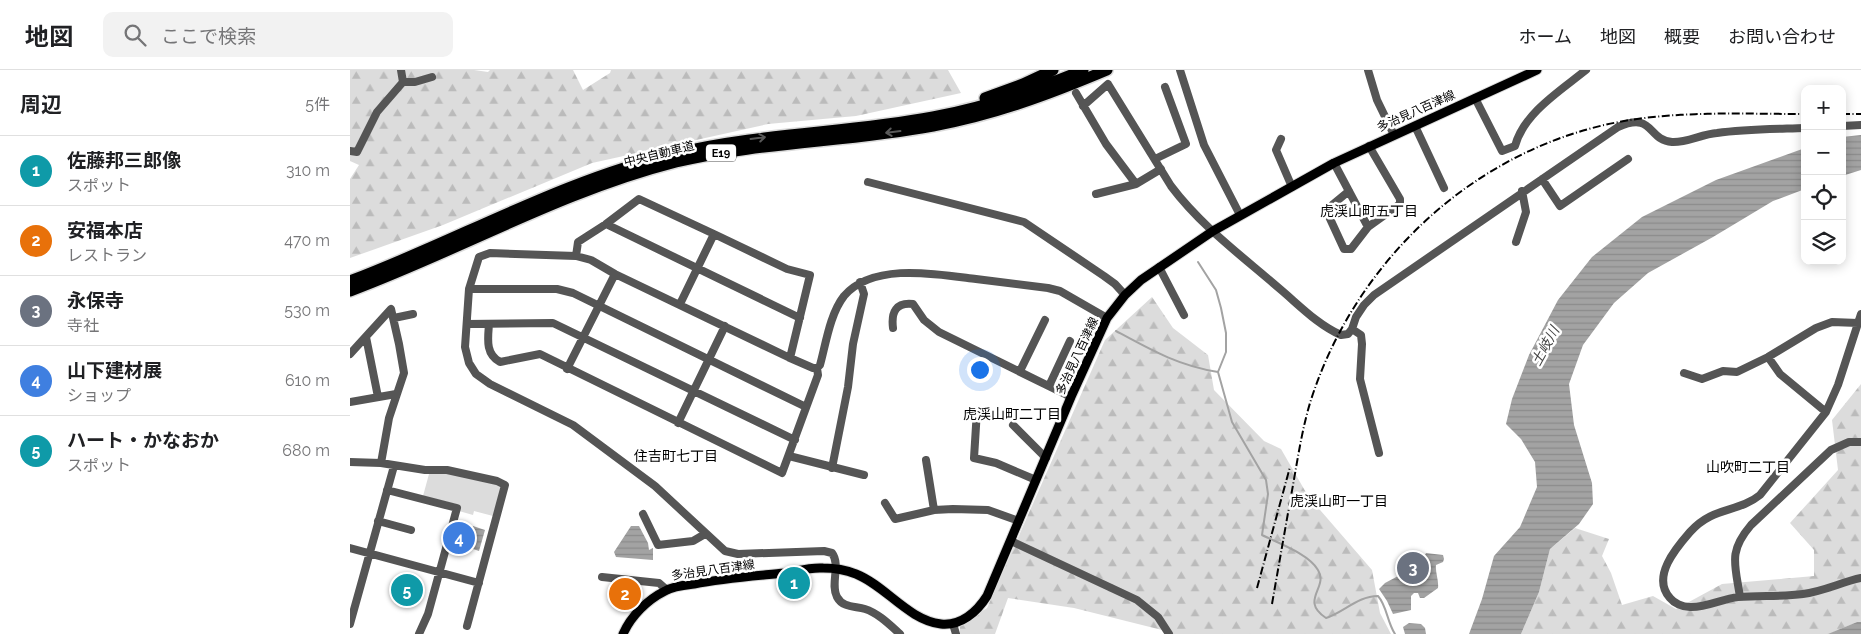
<!DOCTYPE html>
<html lang="ja">
<meta charset="utf-8">
<style>
body{margin:0;font-family:Raleway,"Noto Sans JP",sans-serif;background:#f2f2f2;color:#202124}
.controls{position:absolute;right:15px;top:15px;display:grid;overflow:hidden;border-radius:10px;box-shadow:0 2px 12px #0003}
.controls button{width:45px;height:45px;display:grid;place-items:center;padding:0;border:0;border-bottom:1px solid #e0e0e0;background:#fff;color:#202124;font:25px sans-serif}
.you{position:absolute;left:629px;top:299px;width:18px;height:18px;margin:-12px;border:4px solid #fff;border-radius:50%;background:#1a73e8;box-shadow:0 0 0 8px #1a73e833}
.badge{display:grid;place-items:center;width:32px;height:32px;border-radius:50%;background:#000;color:#fff;font-size:16px;font-weight:700}
.pin{position:absolute;translate:-50% -50%;border:2px solid #fff;box-shadow:0 1px 5px #0006}
.list{margin:0;padding:0;list-style:none}
h2{display:flex;justify-content:space-between;align-items:center;height:65px;margin:0;padding:0 20px;font-size:21px}
h2 small{font-size:16px;font-weight:400;color:#757577}
.list li{display:grid;grid-template-columns:32px 1fr auto;gap:15px;align-items:center;box-sizing:border-box;height:70px;padding:0 20px;border-top:1px solid #e0e0e0}
.list b{display:block;font-size:19px;white-space:nowrap}
.list p{margin:0;font-size:16px;white-space:nowrap;color:#757577}
.list em{font-size:16px;font-style:normal;color:#757577}
.icon{flex:none;width:28px;height:28px;fill:none;stroke:currentColor;stroke-width:2;stroke-linecap:round;stroke-linejoin:round}
.map{position:relative;flex:none;width:1511px;height:564px;overflow:hidden}
header{display:flex;align-items:center;gap:30px;box-sizing:border-box;height:70px;padding:0 25px;background:#fff;border-bottom:1px solid #e0e0e0}
header strong{font-size:24px}
nav{display:flex;gap:28px;margin-inline-start:auto;font-size:18px}
.search{width:350px;height:45px;background:#f2f2f2;display:flex;align-items:center;gap:12px;box-sizing:border-box;padding:0 18px;border-radius:10px;color:#757577;font-size:19px}
main{display:flex}
aside{flex:1;background:#fff}
.map>svg:first-child{display:block}
.forest{fill:url(#forest-firs)}
.pitch{fill:#dcdcdc}
.water{fill:url(#water-rules)}
.lines{fill:none;stroke-linecap:round;stroke-linejoin:round}
.stream{stroke:#a3a3a3;stroke-width:2}
.major-casing{stroke:#dbdbdb;stroke-width:11}
.highway-casing{stroke:#dbdbdb;stroke-width:14}
.minor{stroke:#555;stroke-width:8}
.major{stroke:#000;stroke-width:9}
.highway{stroke:#000;stroke-width:11}
.rail{stroke:#000;stroke-width:2;stroke-dasharray:8 2.5 1 2.5;stroke-linecap:butt}
.oneway{stroke:#595959}
.labels{text-anchor:middle;dominant-baseline:central;stroke-width:5;stroke-linejoin:round;paint-order:stroke}
.shield{fill:#fff;stroke:#4c4c4c;stroke-width:1}
.shield-label{font-size:11px;font-weight:bold;fill:#000}
.street-label{font-size:12px;fill:#000;stroke:#fff}
.neighbourhood-label{font-size:14px;fill:#000;stroke:#fff}
.water-label{font-size:14px;font-style:italic;fill:#444;stroke:#fff}
</style>
<header>
<strong>地図</strong>
<div class="search"><svg class="icon" aria-label="search" viewBox="0 0 24 24"><circle cx="10" cy="10" r="6"/><path d="M15 15l6 6"/></svg>ここで検索</div>
<nav><a>ホーム</a><a>地図</a><a>概要</a><a>お問い合わせ</a></nav>
</header>
<main>
<aside>
<h2>周辺<small>5件</small></h2>
<ul class="list">
<li><span class="badge" style="background:#0f9aa8">1</span><div><b>佐藤邦三郎像</b><p>スポット</p></div><em>310 m</em></li>
<li><span class="badge" style="background:#e8710a">2</span><div><b>安福本店</b><p>レストラン</p></div><em>470 m</em></li>
<li><span class="badge" style="background:#6b7280">3</span><div><b>永保寺</b><p>寺社</p></div><em>530 m</em></li>
<li><span class="badge" style="background:#3f7fe0">4</span><div><b>山下建材展</b><p>ショップ</p></div><em>610 m</em></li>
<li><span class="badge" style="background:#0f9aa8">5</span><div><b>ハート・かなおか</b><p>スポット</p></div><em>680 m</em></li>
</ul>
</aside>
<div class="map">
<svg width="1511" height="564" viewBox="0 0 1511 564">
<defs>
<pattern id="forest-firs" width="22" height="20" patternUnits="userSpaceOnUse" patternTransform="scale(1.25)"><rect width="22" height="20" fill="#dcdcdc"/><path d="M5 1l3.5 6h-7zM16 11l3.5 6h-7z" fill="#bbb"/></pattern>
<pattern id="water-rules" width="6" height="5" patternUnits="userSpaceOnUse" patternTransform="scale(1.25)"><rect width="6" height="5" fill="#a3a3a3"/><path d="M0 2.5h6" fill="none" stroke="#8b8b8b"/></pattern>
</defs>
<rect width="100%" height="100%" fill="#fff"/>
<path class="forest" d="M 0,0 L 124,0 L 138,2 L 140,0 L 223,0 L 233,20 L 260,3 L 261,0 L 598,0 L 611,23 L 506,46 L 418,54 L 242,93 L 93,155 L 0,188 L 0,109 L 9,95 L 0,91 Z
M 802,227 L 823,258 L 858,285 L 864,320 L 914,371 L 931,379 L 958,426 L 1022,500 L 1030,543 L 1041,564 L 815,564 L 812,560 L 724,538 L 658,528 L 645,564 L 610,564 L 610,555 L 637,538 L 755,270 Z
M 1511,314 L 1511,552 L 1507,552 L 1479,564 L 1171,564 L 1189,522 L 1200,479 L 1225,458 L 1259,469 L 1252,486 L 1261,503 L 1272,535 L 1303,526 L 1326,539 L 1372,514 L 1464,506 L 1464,480 L 1440,453 L 1488,400 L 1482,350 Z"/>
<path class="pitch" d="M 97,403 L 147,414 L 151,417 L 143,446 L 124,441 L 123,445 L 109,441 L 110,435 L 73,426 L 79,404 Z"/>
<path class="water" d="M 1511,65 L 1511,100 L 1492,106 L 1492,67 Z
M 1455,78 L 1455,119 L 1423,131 L 1363,167 L 1298,203 L 1264,233 L 1233,275 L 1219,314 L 1224,355 L 1242,413 L 1243,434 L 1229,454 L 1200,479 L 1189,522 L 1171,564 L 1119,564 L 1132,529 L 1144,486 L 1170,457 L 1187,417 L 1185,392 L 1171,369 L 1156,354 L 1162,329 L 1179,285 L 1208,230 L 1242,187 L 1292,147 L 1366,110 Z
M 123,456 L 135,460 L 129,481 L 117,477 Z
M 281,456 L 289,456 L 298,473 L 299,480 L 303,478 L 303,490 L 266,487 L 264,482 Z
M 1076,483 L 1093,485 L 1094,489 L 1093,492 L 1086,495 C 1085,501 1089,511 1088,518 L 1074,528 L 1070,528 L 1068,523 L 1064,523 L 1061,526 L 1061,540 L 1043,544 L 1037,531 L 1029,519 L 1035,513 L 1050,505 L 1055,512 L 1071,506 L 1074,502 L 1072,497 L 1067,494 L 1067,489 L 1073,489 Z
M 1507,552 L 1511,552 L 1511,564 L 1478,564 Z
M 1059,553 L 1071,554 L 1075,558 L 1076,564 L 1055,564 L 1053,557 Z"/>
<g class="lines">
<path class="stream" d="M 848,192 L 866,220 L 871,238 L 876,263 L 876,282 L 868,302 L 882,352 L 916,410 L 918,424 L 912,465 C 928,473 959,484 968,500 C 979,518 949,530 976,548 C 994,542 1008,526 1028,526 C 1037,536 1037,552 1045,564
M 766,261 C 801,280 829,296 868,302"/>
<defs>
<path id="major" d="M 273,564 C 281,546 297,530 315,521 C 323,516 335,515 344,514 C 374,508 405,506 435,503 C 447,501 461,497 473,498 C 484,498 496,500 506,504 C 536,516 558,550 591,554 C 611,556 627,542 637,526 L 721,327 L 757,248 L 775,225 L 791,210 L 863,161 L 984,93 L 1187,0"/>
<path id="highway" d="M 635,28 L 673,14 L 703,0
M 0,211 C 109,170 212,110 327,83 C 411,63 498,63 583,47 C 635,37 684,21 733,0
M 0,221 C 110,180 212,121 326,92 C 410,72 498,72 583,56 C 644,45 700,24 757,0"/>
</defs>
<use href="#major" class="major-casing"/>
<use href="#highway" class="highway-casing"/>
<path class="minor" d="M 830,0 L 854,75 L 890,145
M 1018,0 L 1027,30 L 1044,65
M 53,12 L 65,12 L 82,7
M 726,23 L 756,74 L 786,114
M 1125,28 L 1152,81 L 1165,76 C 1174,43 1210,21 1236,0
M 733,36 L 758,14 L 821,116 C 851,156 892,186 930,219 C 949,235 968,255 991,265 L 998,264 L 1002,259 L 1006,247 L 1014,235 L 1024,225 L 1268,57 C 1304,41 1297,70 1322,72 C 1336,73 1352,64 1367,63 C 1395,59 1426,59 1455,58
M 1065,56 L 1094,118
M 1492,56 L 1511,55
M 931,69 L 926,80 L 942,117
M 0,81 L 7,82 L 27,42 L 53,12 L 51,0
M 805,89 L 836,74 L 815,17
M 984,93 L 1018,157
M 1192,109 L 1210,136 L 1278,89
M 518,112 L 674,152 L 754,206 L 765,214 L 775,225
M 999,121 L 976,140 L 994,179 L 1001,179 L 1018,157 L 1050,134 L 1050,129 L 1019,76
M 746,124 L 786,114 L 811,99
M 256,154 L 289,129 L 364,164
M 1166,172 L 1176,142 L 1172,121
M 226,186 L 228,172 L 256,154 L 450,248
M 809,197 L 834,245
M 119,219 L 207,219 L 223,223 L 456,337
M 330,234 L 364,164 L 437,199 L 460,205 L 440,288
M 1511,244 L 1488,315 L 1476,342 L 1410,425 C 1388,443 1363,436 1340,462 C 1326,478 1301,507 1320,528 C 1324,533 1332,537 1340,537 C 1355,538 1372,529 1388,527 C 1409,525 1431,527 1453,524 C 1472,522 1492,512 1511,508
M 44,248 L 63,244
M 117,254 L 203,253 L 445,370
M 139,254 C 138,268 135,284 150,292 L 190,284 L 432,403 L 468,305 L 467,298 L 470,295 C 476,273 480,244 494,226 C 523,192 587,204 626,209 C 650,212 674,215 698,218 L 710,221 L 757,248
M 543,258 C 541,242 546,232 563,234 L 574,250 L 589,262 L 721,327
M 1002,259 L 1011,265 L 1012,274 L 1010,309 L 1029,383
M 16,267 L 28,327
M 0,284 L 41,239 L 49,274 L 54,303 L 39,348 L 31,393
M 1418,287 L 1430,304 L 1476,342
M 467,298 L 463,298 L 440,288 L 265,204 L 241,190 L 226,186 L 140,183 L 129,187 L 119,219 L 115,277 L 119,293 L 126,304 L 140,314 L 223,355 L 305,416 L 375,481 L 388,484 L 474,481 L 482,483 C 491,495 480,514 487,527 C 493,538 505,536 515,539 C 528,543 540,555 550,564
M 217,299 L 265,204
M 670,301 L 695,250
M 1334,303 L 1352,309 L 1373,301 L 1387,302 L 1418,287 L 1466,258 L 1482,252 L 1508,253
M 699,316 L 720,271
M 0,332 L 46,324
M 627,340 L 624,388 L 646,393 L 686,410
M 328,353 L 375,256
M 663,355 L 696,388
M 439,386 L 514,405
M 576,390 L 584,440
M 0,392 L 31,393 L 75,400 L 97,400 L 147,411 L 155,415 L 117,556
M 482,398 L 498,317 L 503,274 L 514,224 L 510,212
M 37,420 L 107,438 L 78,544 L 69,564
M 535,433 L 545,449 L 584,440 L 603,439 L 638,440 L 669,451
M 293,444 L 308,475 L 343,471 L 355,464
M 28,451 L 61,460
M 661,471 L 787,530 L 808,547 L 819,564
M 0,478 L 129,513
M 252,507 L 309,513 L 317,520
M 1390,527 C 1385,494 1378,482 1401,455 L 1481,380 L 1499,372 L 1511,372
M 0,554 L 44,396
M 603,554 L 606,564"/>
<use href="#major" class="major"/>
<use href="#highway" class="highway"/>
<path class="rail" d="M 1492,44 L 1511,44
M 907,518 L 940,397
M 922,534 C 929,494 936,454 943,415 C 948,387 952,360 960,333 C 1005,189 1129,74 1280,50 C 1338,41 1397,44 1455,44"/>
</g>
<defs><path id="oneway-shaft" d="M-6 0H5M1.5-3L5.5 0L1.5 3" fill="none" stroke-width="1.6" stroke-linecap="round" stroke-linejoin="round" transform="scale(1.25)"/></defs>
<g class="oneway">
<use href="#oneway-shaft" transform="translate(543 62) rotate(173)"/>
<use href="#oneway-shaft" transform="translate(408 68) rotate(-7)"/>
</g>
<g class="labels">
<rect class="shield" x="356" y="74.5" width="30" height="17" rx="4"/>
<g class="shield-label">
<text x="371" y="83">E19</text>
</g>
<g class="street-label">
<text transform="translate(1066 41) rotate(-24)">多治見八百津線</text>
<text transform="translate(309 84) rotate(-14)">中央自動車道</text>
<text transform="translate(727 286) rotate(-65)">多治見八百津線</text>
<text transform="translate(363 500) rotate(-8)">多治見八百津線</text>
</g>
<g class="neighbourhood-label">
<text x="1019" y="141">虎渓山町五丁目</text>
<text x="662" y="344">虎渓山町二丁目</text>
<text x="326" y="386">住吉町七丁目</text>
<text x="1398" y="397">山吹町二丁目</text>
<text x="989" y="431">虎渓山町一丁目</text>
</g>
<g class="water-label">
<text transform="translate(1195 276) rotate(-61)">土岐川</text>
</g>
</g>
</svg>
<div class="controls">
<button>+</button>
<button>−</button>
<button><svg class="icon" aria-label="locate" viewBox="0 0 24 24"><circle cx="12" cy="12" r="6"/><path d="M12 2v4M12 18v4M2 12h4M18 12h4"/></svg></button>
<button><svg class="icon" aria-label="layers" viewBox="0 0 24 24"><path d="M12 4l9 5-9 5-9-5zM3 14l9 5 9-5"/></svg></button>
</div>
<div class="you"></div>
<div class="pin badge" style="left:444px;top:513px;background:#0f9aa8">1</div>
<div class="pin badge" style="left:275px;top:524px;background:#e8710a">2</div>
<div class="pin badge" style="left:1063px;top:498px;background:#6b7280">3</div>
<div class="pin badge" style="left:109px;top:468px;background:#3f7fe0">4</div>
<div class="pin badge" style="left:57px;top:520px;background:#0f9aa8">5</div>
</div>
</main>
